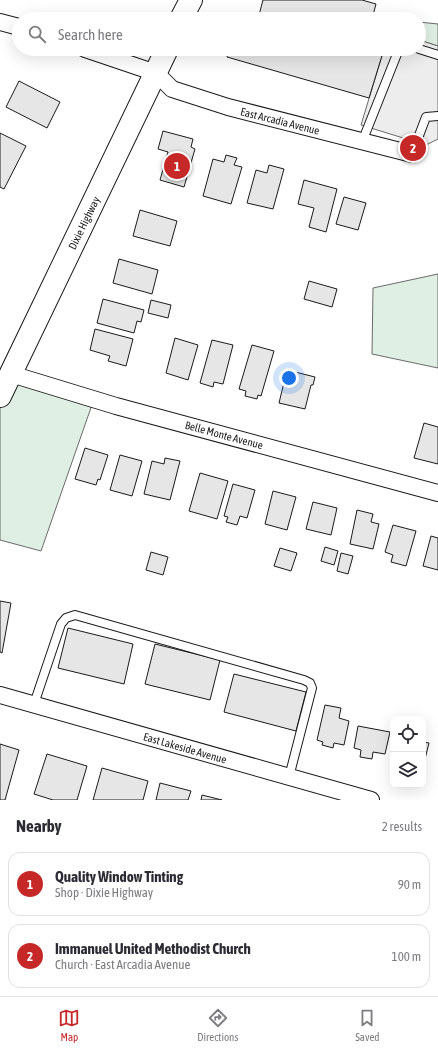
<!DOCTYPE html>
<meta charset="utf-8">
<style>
body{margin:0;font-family:"Asap Condensed",sans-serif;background:#f2f2f3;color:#2b2b33}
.controls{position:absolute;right:12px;bottom:12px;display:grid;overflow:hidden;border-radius:8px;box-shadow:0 4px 16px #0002}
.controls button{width:36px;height:36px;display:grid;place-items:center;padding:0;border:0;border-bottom:1px solid #e1e1e2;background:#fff;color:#2b2b33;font:20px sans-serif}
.you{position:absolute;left:289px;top:378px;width:14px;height:14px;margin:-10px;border:3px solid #fff;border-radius:50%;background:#1a73e8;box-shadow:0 0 0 6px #1a73e833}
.badge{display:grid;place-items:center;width:26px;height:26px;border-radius:50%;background:#c62828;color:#fff;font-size:13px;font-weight:700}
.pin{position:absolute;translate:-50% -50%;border:2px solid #fff;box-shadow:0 1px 4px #0006}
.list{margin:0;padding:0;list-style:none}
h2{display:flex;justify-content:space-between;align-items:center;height:52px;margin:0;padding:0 16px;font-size:17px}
h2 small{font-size:13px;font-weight:400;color:#7c7c81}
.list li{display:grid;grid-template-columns:26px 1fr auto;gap:12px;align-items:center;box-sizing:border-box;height:64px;margin:0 8px 8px;padding:0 8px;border:1px solid #e1e1e2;border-radius:12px}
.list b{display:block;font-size:15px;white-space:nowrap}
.list p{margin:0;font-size:13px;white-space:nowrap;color:#7c7c81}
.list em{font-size:13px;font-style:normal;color:#7c7c81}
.icon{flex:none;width:22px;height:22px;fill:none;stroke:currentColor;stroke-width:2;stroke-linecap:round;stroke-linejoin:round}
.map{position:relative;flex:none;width:438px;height:800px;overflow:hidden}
.search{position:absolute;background:#fff;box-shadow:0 4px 16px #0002;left:12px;right:12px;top:12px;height:44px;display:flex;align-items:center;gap:10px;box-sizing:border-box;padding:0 14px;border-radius:22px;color:#7c7c81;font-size:15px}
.sheet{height:196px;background:#fff}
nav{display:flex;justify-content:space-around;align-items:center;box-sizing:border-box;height:56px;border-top:1px solid #e1e1e2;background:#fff;font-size:11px;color:#7c7c81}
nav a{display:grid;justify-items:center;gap:2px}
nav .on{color:#c62828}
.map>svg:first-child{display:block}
.green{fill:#e0efe3;stroke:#6a6a6a}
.parking{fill:#ededed;stroke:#6a6a6a}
.building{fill:#e6e6e6;stroke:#1a1a1a}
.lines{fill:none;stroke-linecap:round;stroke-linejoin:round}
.service-casing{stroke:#1a1a1a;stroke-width:10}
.minor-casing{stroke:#1a1a1a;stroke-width:18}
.primary-casing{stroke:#1a1a1a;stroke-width:24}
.service{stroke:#fff;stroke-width:8}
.minor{stroke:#fff;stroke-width:16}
.primary{stroke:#fff;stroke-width:22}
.labels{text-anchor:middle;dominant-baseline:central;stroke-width:3;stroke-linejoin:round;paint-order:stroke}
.street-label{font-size:11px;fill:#1a1a1a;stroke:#fff}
</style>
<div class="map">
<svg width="438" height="800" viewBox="0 0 438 800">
<rect width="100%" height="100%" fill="#fff"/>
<path class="green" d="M 419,22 L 438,24 L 438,46 L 419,40 Z
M 438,274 L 438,368 L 372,354 L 373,288 Z
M 11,374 L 94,399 L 41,551 L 0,540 L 0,396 Z"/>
<path class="parking" d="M 419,40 L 438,46 L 438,139 L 426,145 L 361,125 L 384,49 L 419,49 Z"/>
<path class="building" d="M 263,0 L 362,0 L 376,4 L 372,19 L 271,19 L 259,15 Z
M 229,49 L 384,49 L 369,98 L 227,57 Z
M 19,81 L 60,102 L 47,128 L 6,107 Z
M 163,131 L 193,139 L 191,147 L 195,149 L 184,187 L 160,180 L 168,152 L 158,149 Z
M 0,133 L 26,146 L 4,189 L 0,187 Z
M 226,155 L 237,158 L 234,165 L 242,167 L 231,204 L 203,196 L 213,159 L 224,162 Z
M 269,165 L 284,169 L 273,209 L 247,203 L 256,170 L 267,173 Z
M 304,180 L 337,189 L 326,232 L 309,227 L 314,208 L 298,204 Z
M 344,197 L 366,203 L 358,230 L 336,224 Z
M 140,210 L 177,221 L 170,246 L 133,236 Z
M 119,259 L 158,270 L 152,294 L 113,283 Z
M 309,281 L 337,289 L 332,307 L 304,299 Z
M 103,299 L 144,310 L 141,322 L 137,321 L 134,333 L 97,323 Z
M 151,300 L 171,305 L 168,318 L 148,313 Z
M 95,329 L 133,339 L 126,366 L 108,361 L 110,356 L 90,350 Z
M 175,338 L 198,345 L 188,380 L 166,373 Z
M 212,340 L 233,345 L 223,384 L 214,382 L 213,387 L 200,383 Z
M 252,345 L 274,351 L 261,396 L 258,395 L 257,399 L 245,396 L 246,391 L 239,389 Z
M 287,370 L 315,377 L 313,385 L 311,385 L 305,409 L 279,403 Z
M 424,423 L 438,427 L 438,464 L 414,458 Z
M 85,448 L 108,455 L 100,480 L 98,479 L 96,485 L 75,479 Z
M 120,455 L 142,461 L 132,496 L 110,490 Z
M 165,458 L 180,461 L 170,500 L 144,494 L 152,461 L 164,464 Z
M 200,473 L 228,481 L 217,519 L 189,511 Z
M 233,484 L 255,490 L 247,518 L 240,516 L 237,525 L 226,522 L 228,517 L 224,516 Z
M 273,491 L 296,497 L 287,530 L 265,524 Z
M 313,502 L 337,508 L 331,535 L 306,529 Z
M 357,510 L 373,514 L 371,522 L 379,524 L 373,549 L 350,544 Z
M 393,525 L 416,531 L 406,566 L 391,562 L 393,555 L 385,552 Z
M 431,536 L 438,538 L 438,570 L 423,566 Z
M 325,547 L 338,551 L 334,565 L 321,561 Z
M 280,548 L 297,553 L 291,571 L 274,566 Z
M 151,552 L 168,557 L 163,575 L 146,570 Z
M 341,553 L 353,556 L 348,574 L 337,571 Z
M 0,601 L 11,603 L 2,653 L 0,652 Z
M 68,628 L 133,644 L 124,684 L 58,668 Z
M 155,644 L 220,660 L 210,700 L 145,684 Z
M 234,674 L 306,692 L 296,731 L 224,712 Z
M 325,705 L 341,708 L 339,718 L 349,721 L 344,745 L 334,743 L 333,748 L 322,745 L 323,742 L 317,740 Z
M 358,726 L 390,732 L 385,754 L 373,752 L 372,759 L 360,757 L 361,750 L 354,748 Z
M 423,742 L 429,743 L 423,767 Z
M 0,744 L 19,750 L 5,800 L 0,800 Z
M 47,754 L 87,766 L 77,800 L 53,800 L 34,794 Z
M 102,768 L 148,781 L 143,800 L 93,800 Z
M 160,783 L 191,791 L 188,800 L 156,800 Z
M 202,795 L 222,800 L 201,800 Z"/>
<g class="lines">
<defs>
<path id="service" d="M 419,49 L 438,55
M 362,142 L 399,49
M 412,154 L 426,117 L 438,116
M 34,704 L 61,624 L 66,618 L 75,615 L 304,680 L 310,683 L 312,688 L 289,777"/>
<path id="minor" d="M 0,22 L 19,27
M 85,49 L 156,73 L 172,89 L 228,107 L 412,154
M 11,374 L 116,406 L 438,493
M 0,695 L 371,800"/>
<path id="primary" d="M 181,19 L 191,0
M 0,396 L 167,49"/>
</defs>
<use href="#service" class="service-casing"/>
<use href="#minor" class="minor-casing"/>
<use href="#primary" class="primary-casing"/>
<use href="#service" class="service"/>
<use href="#minor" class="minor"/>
<use href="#primary" class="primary"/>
</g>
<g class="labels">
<g class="street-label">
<text transform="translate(280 121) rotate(14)">East Arcadia Avenue</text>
<text transform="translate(84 223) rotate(-64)">Dixie Highway</text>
<text transform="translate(224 435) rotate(15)">Belle Monte Avenue</text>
<text transform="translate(185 748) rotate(16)">East Lakeside Avenue</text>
</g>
</g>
</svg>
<div class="controls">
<button><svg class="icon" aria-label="locate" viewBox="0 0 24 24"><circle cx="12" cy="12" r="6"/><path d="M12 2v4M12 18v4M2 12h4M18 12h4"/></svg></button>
<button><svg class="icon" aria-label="layers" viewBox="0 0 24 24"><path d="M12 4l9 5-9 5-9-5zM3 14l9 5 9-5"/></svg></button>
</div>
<div class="you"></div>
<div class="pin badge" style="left:177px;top:166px">1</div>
<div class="pin badge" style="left:413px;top:148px">2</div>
<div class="search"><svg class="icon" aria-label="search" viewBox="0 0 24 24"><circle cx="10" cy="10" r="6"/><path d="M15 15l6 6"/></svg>Search here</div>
</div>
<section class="sheet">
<h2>Nearby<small>2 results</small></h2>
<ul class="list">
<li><span class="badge">1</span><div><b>Quality Window Tinting</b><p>Shop · Dixie Highway</p></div><em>90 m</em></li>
<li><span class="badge">2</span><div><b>Immanuel United Methodist Church</b><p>Church · East Arcadia Avenue</p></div><em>100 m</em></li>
</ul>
</section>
<nav>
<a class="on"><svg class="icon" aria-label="map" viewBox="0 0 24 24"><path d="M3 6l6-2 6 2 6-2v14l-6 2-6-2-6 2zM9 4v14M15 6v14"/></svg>Map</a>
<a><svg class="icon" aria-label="directions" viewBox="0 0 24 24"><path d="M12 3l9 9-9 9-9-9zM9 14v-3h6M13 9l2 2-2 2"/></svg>Directions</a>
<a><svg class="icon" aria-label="saved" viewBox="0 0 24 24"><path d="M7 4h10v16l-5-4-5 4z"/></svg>Saved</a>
</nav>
